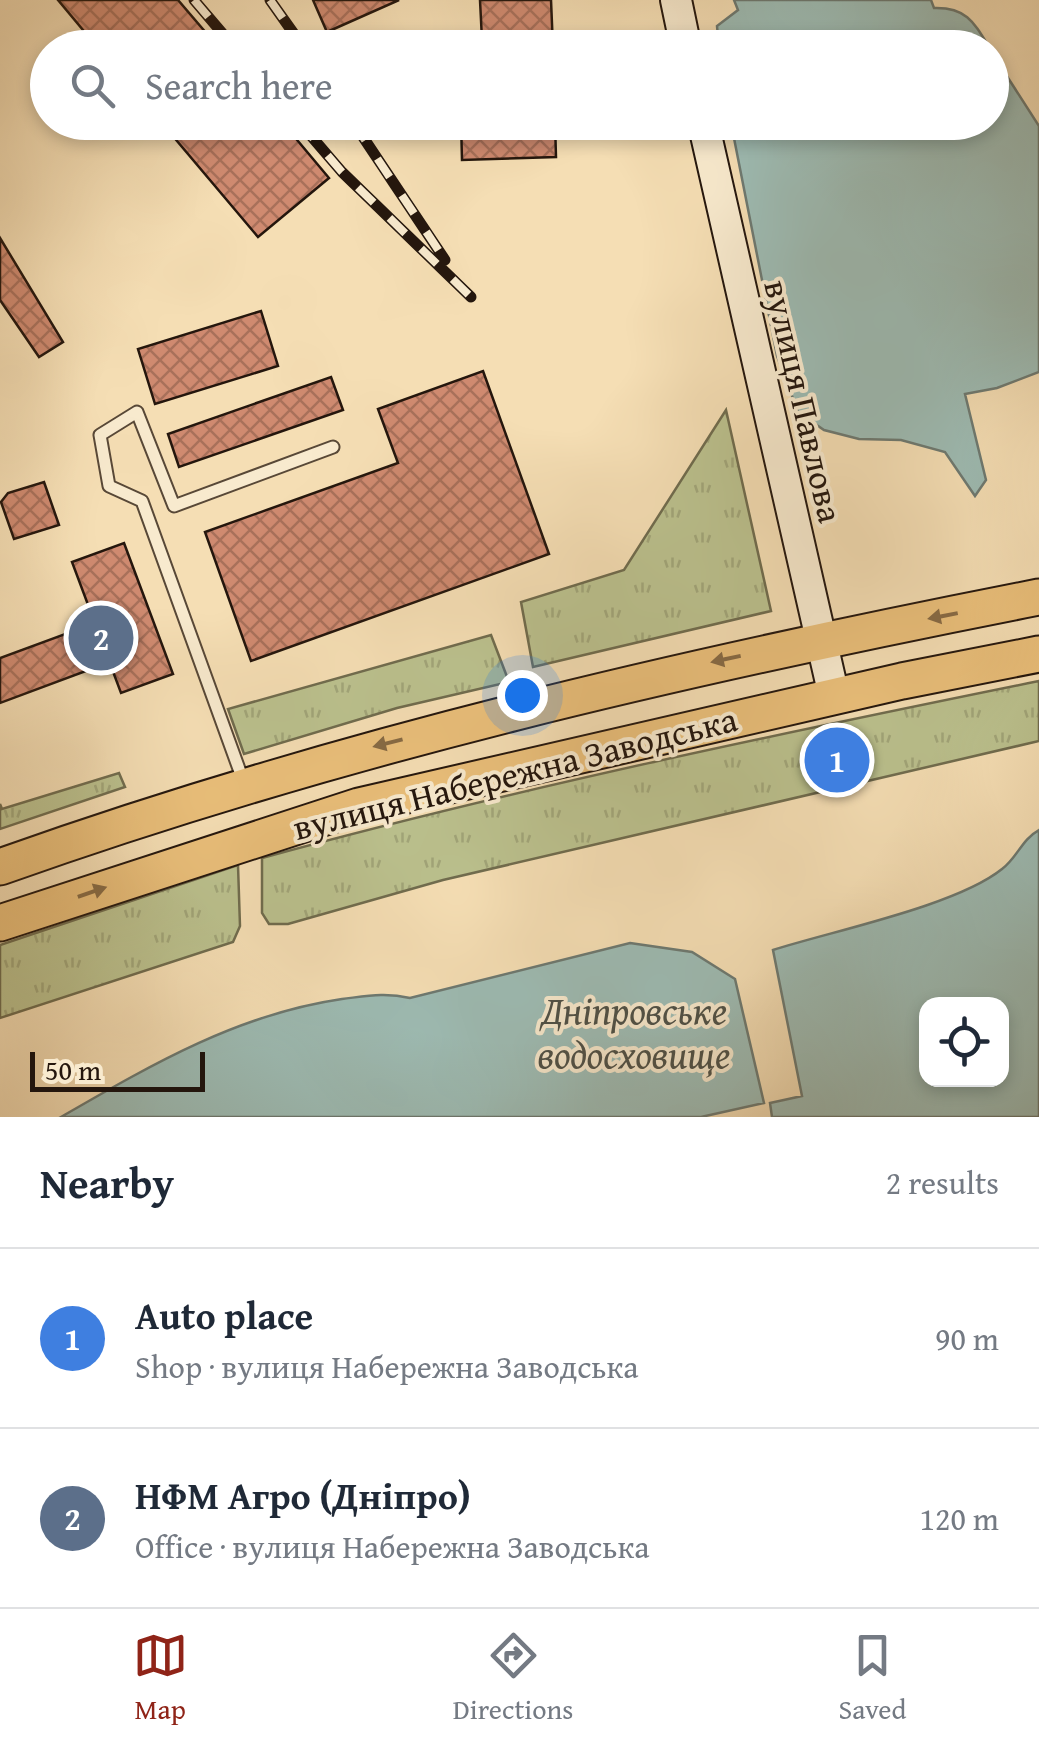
<!DOCTYPE html>
<meta charset="utf-8">
<style>
body{margin:0;font-family:"Gentium Book Plus",serif;background:#f2f2f3;color:#1f2937}
.controls{position:absolute;right:30px;bottom:30px;display:grid;overflow:hidden;border-radius:20px;box-shadow:0 5px 15px #0003}
.controls button{width:90px;height:90px;display:grid;place-items:center;padding:0;border:0;border-bottom:2px solid #e0e1e3;background:#fff;color:#1f2937;font:50px sans-serif}
.scale{position:absolute;left:30px;bottom:25px;width:175px;box-sizing:border-box;padding-left:10px;border:5px solid #24160d;border-top:0;font-size:28px;line-height:35px;white-space:nowrap;color:#24160d;-webkit-text-stroke:8px #f8eace;paint-order:stroke}
.you{position:absolute;left:522px;top:695px;width:35px;height:35px;margin:-25px;border:8px solid #fff;border-radius:50%;background:#1a73e8;box-shadow:0 0 0 15px #1a73e833}
.badge{display:grid;place-items:center;width:65px;height:65px;border-radius:50%;background:#8f2418;color:#fff;font-size:32px;font-weight:700}
.pin{position:absolute;translate:-50% -50%;border:5px solid #fff;box-shadow:0 2px 10px #0006}
.list{margin:0;padding:0;list-style:none}
h2{display:flex;justify-content:space-between;align-items:center;height:130px;margin:0;padding:0 40px;font-size:42px}
h2 small{font-size:32px;font-weight:400;color:#747a83}
.list li{display:grid;grid-template-columns:65px 1fr auto;gap:30px;align-items:center;box-sizing:border-box;height:180px;padding:0 40px;border-top:2px solid #e0e1e3}
.list b{display:block;font-size:38px;white-space:nowrap}
.list p{margin:0;font-size:32px;white-space:nowrap;color:#747a83}
.list em{font-size:32px;font-style:normal;color:#747a83}
.icon{flex:none;width:55px;height:55px;fill:none;stroke:currentColor;stroke-width:2;stroke-linecap:round;stroke-linejoin:round}
.map{position:relative;flex:none;width:1039px;height:1117px;overflow:hidden}
.search{position:absolute;background:#fff;box-shadow:0 5px 15px #0003;left:30px;right:30px;top:30px;height:110px;display:flex;align-items:center;gap:25px;box-sizing:border-box;padding:0 35px;border-radius:55px;color:#747a83;font-size:38px}
.sheet{height:490px;background:#fff}
nav{display:flex;justify-content:space-around;align-items:center;box-sizing:border-box;height:140px;border-top:2px solid #e0e1e3;background:#fff;font-size:28px;color:#747a83}
nav a{display:grid;justify-items:center;gap:5px}
nav .on{color:#8f2418}
.map>svg:first-child{display:block}
.grass{fill:url(#grass-tufts);stroke:#706c4e;stroke-width:2.5}
.water{fill:#9dbbb3;stroke:#6d7971;stroke-width:2.5;fill-rule:evenodd}
.building{fill:url(#building-cross-hatch);stroke:#24160d;stroke-width:2.5}
.lines{fill:none;stroke-linecap:round;stroke-linejoin:round}
.service-casing{stroke:#584837;stroke-width:15}
.secondary-casing{stroke:#24160d;stroke-width:34}
.primary-casing{stroke:#24160d;stroke-width:39}
.service{stroke:#f8eace;stroke-width:11}
.secondary{stroke:#f8eace;stroke-width:30}
.primary{stroke:#eabf7a;stroke-width:35}
.rail-casing{stroke:#24160d;stroke-width:11}
.rail{stroke:#f8eace;stroke-width:8;stroke-dasharray:22;stroke-linecap:butt}
.oneway{fill:#876a44}
.labels{text-anchor:middle;dominant-baseline:central;stroke-width:8;stroke-linejoin:round;paint-order:stroke}
.street-label{font-size:35px;fill:#24160d;stroke:#f8eace}
.water-label{font-size:38px;font-style:italic;fill:#4e5047;stroke:#f8eace}
</style>
<div class="map">
<svg width="1039" height="1117" viewBox="0 0 1039 1117">
<defs>
<pattern id="grass-tufts" width="24" height="20" patternUnits="userSpaceOnUse" patternTransform="scale(2.5)"><rect width="24" height="20" fill="#bbc18e"/><path d="M3 7l-1-3M5 7V3M7 7l1-3M15 17l-1-3M17 17v-4M19 17l1-3" fill="none" stroke="#a1a579"/></pattern>
<pattern id="building-cross-hatch" width="8" height="8" patternUnits="userSpaceOnUse" patternTransform="scale(2.5)"><rect width="8" height="8" fill="#cf8a70"/><path d="M0 0l8 8M0 8l8-8" fill="none" stroke="#a8705a"/></pattern>
</defs>
<rect width="100%" height="100%" fill="#f5deb4"/>
<filter id="stains"><feTurbulence type="fractalNoise" baseFrequency=".002" numOctaves="4"/><feColorMatrix values="0 0 0 0 .2 0 0 0 0 .09 0 0 0 0 .02 0 0 0 .5 -.17"/></filter>
<radialGradient id="worn" r=".72"><stop offset=".6" stop-color="#630" stop-opacity="0"/><stop offset="1" stop-color="#630" stop-opacity=".3"/></radialGradient>
<path class="grass" d="M 726,410 L 771,611 L 533,667 L 521,602 L 624,570 Z
M 491,635 L 509,682 L 397,708 L 244,754 L 228,709 Z
M 1039,681 L 1039,741 L 443,880 L 288,924 L 269,924 L 262,913 L 262,858 C 518,788 778,734 1039,681 Z
M 119,773 L 125,787 L 0,829 L 0,804 L 2,809 Z
M 238,865 L 240,926 L 233,942 L 0,1018 L 0,945 Z"/>
<path class="water" d="M 734,0 L 931,0 L 934,8 C 966,7 974,22 989,47 L 719,47 L 717,26 L 738,10 Z
M 992,53 L 1039,126 L 1039,372 L 997,388 L 965,394 L 986,480 L 975,496 L 945,452 L 901,440 L 859,439 L 824,430 L 798,412 L 777,356 L 731,123 L 992,122 Z
M 1039,830 L 1039,1117 L 772,1117 L 770,1103 L 802,1096 L 773,950 C 832,931 956,906 1002,869 C 1017,858 1022,839 1039,830 ZM 1002,1004 L 1002,1080 L 926,1080 L 926,1004 Z
M 630,943 L 692,952 L 735,979 L 764,1103 L 701,1117 L 61,1117 C 151,1065 238,1014 342,999 C 367,996 385,992 410,998 Z"/>
<path class="building" d="M 58,0 L 178,0 L 219,48 L 98,48 Z
M 313,0 L 399,0 L 327,32 Z
M 480,0 L 551,0 L 553,48 L 459,48 L 459,41 L 482,40 Z
M 394,32 L 402,48 L 365,48 Z
M 161,122 L 282,122 L 329,178 L 258,237 Z
M 461,122 L 555,122 L 556,157 L 462,160 Z
M 0,238 L 63,342 L 39,357 L 0,300 Z
M 261,311 L 278,366 L 155,404 L 138,349 Z
M 483,371 L 549,554 L 251,661 L 205,532 L 398,463 L 378,409 Z
M 331,377 L 343,410 L 179,467 L 168,434 Z
M 44,482 L 59,525 L 14,539 L 1,502 L 8,493 Z
M 124,543 L 173,674 L 121,693 L 72,562 Z
M 95,623 L 110,662 L 0,703 L 0,658 Z"/>
<g class="lines">
<defs>
<path id="service" d="M 243,780 L 142,501 L 109,486 L 100,435 L 137,412 L 174,506 L 333,447"/>
<path id="secondary" d="M 676,0 L 686,48
M 703,122 L 834,696"/>
<path id="primary" d="M 0,867 C 339,746 686,666 1039,597
M 0,923 L 359,806 L 902,681 L 1039,654"/>
</defs>
<use href="#service" class="service-casing"/>
<use href="#secondary" class="secondary-casing"/>
<use href="#primary" class="primary-casing"/>
<use href="#service" class="service"/>
<use href="#secondary" class="secondary"/>
<use href="#primary" class="primary"/>
<defs>
<path id="rail" d="M 194,0 L 235,48
M 270,0 L 304,48
M 299,122 L 342,172 L 471,297
M 353,122 L 445,260"/>
</defs>
<use href="#rail" class="rail-casing"/>
<use href="#rail" class="rail"/>
</g>
<defs><path id="oneway-solid" d="M-6-.8H1V-3.2L6.5 0L1 3.2V.8H-6Z" transform="scale(2.5)"/></defs>
<g class="oneway">
<use href="#oneway-solid" transform="translate(943 616) rotate(169)"/>
<use href="#oneway-solid" transform="translate(726 659) rotate(168)"/>
<use href="#oneway-solid" transform="translate(388 743) rotate(166)"/>
<use href="#oneway-solid" transform="translate(92 892) rotate(-19)"/>
</g>
<g class="labels">
<g class="street-label">
<text transform="translate(804 401) rotate(77)">вулиця Павлова</text>
<text transform="translate(515 773) rotate(-14)">вулиця Набережна Заводська</text>
</g>
<g class="water-label">
<text x="634" y="1010">Дніпровське<tspan x="634" dy="44">водосховище</tspan></text>
</g>
</g>
<rect width="100%" height="100%" filter="url(#stains)"/>
<rect width="100%" height="100%" fill="url(#worn)"/>
</svg>
<div class="controls">
<button><svg class="icon" aria-label="locate" viewBox="0 0 24 24"><circle cx="12" cy="12" r="6"/><path d="M12 2v4M12 18v4M2 12h4M18 12h4"/></svg></button>
</div>
<div class="scale">50 m</div>
<div class="you"></div>
<div class="pin badge" style="left:837px;top:760px;background:#3f7fe0">1</div>
<div class="pin badge" style="left:101px;top:638px;background:#5c6f8a">2</div>
<div class="search"><svg class="icon" aria-label="search" viewBox="0 0 24 24"><circle cx="10" cy="10" r="6"/><path d="M15 15l6 6"/></svg>Search here</div>
</div>
<section class="sheet">
<h2>Nearby<small>2 results</small></h2>
<ul class="list">
<li><span class="badge" style="background:#3f7fe0">1</span><div><b>Auto place</b><p>Shop · вулиця Набережна Заводська</p></div><em>90 m</em></li>
<li><span class="badge" style="background:#5c6f8a">2</span><div><b>НФМ Агро (Дніпро)</b><p>Office · вулиця Набережна Заводська</p></div><em>120 m</em></li>
</ul>
</section>
<nav>
<a class="on"><svg class="icon" aria-label="map" viewBox="0 0 24 24"><path d="M3 6l6-2 6 2 6-2v14l-6 2-6-2-6 2zM9 4v14M15 6v14"/></svg>Map</a>
<a><svg class="icon" aria-label="directions" viewBox="0 0 24 24"><path d="M12 3l9 9-9 9-9-9zM9 14v-3h6M13 9l2 2-2 2"/></svg>Directions</a>
<a><svg class="icon" aria-label="saved" viewBox="0 0 24 24"><path d="M7 4h10v16l-5-4-5 4z"/></svg>Saved</a>
</nav>
